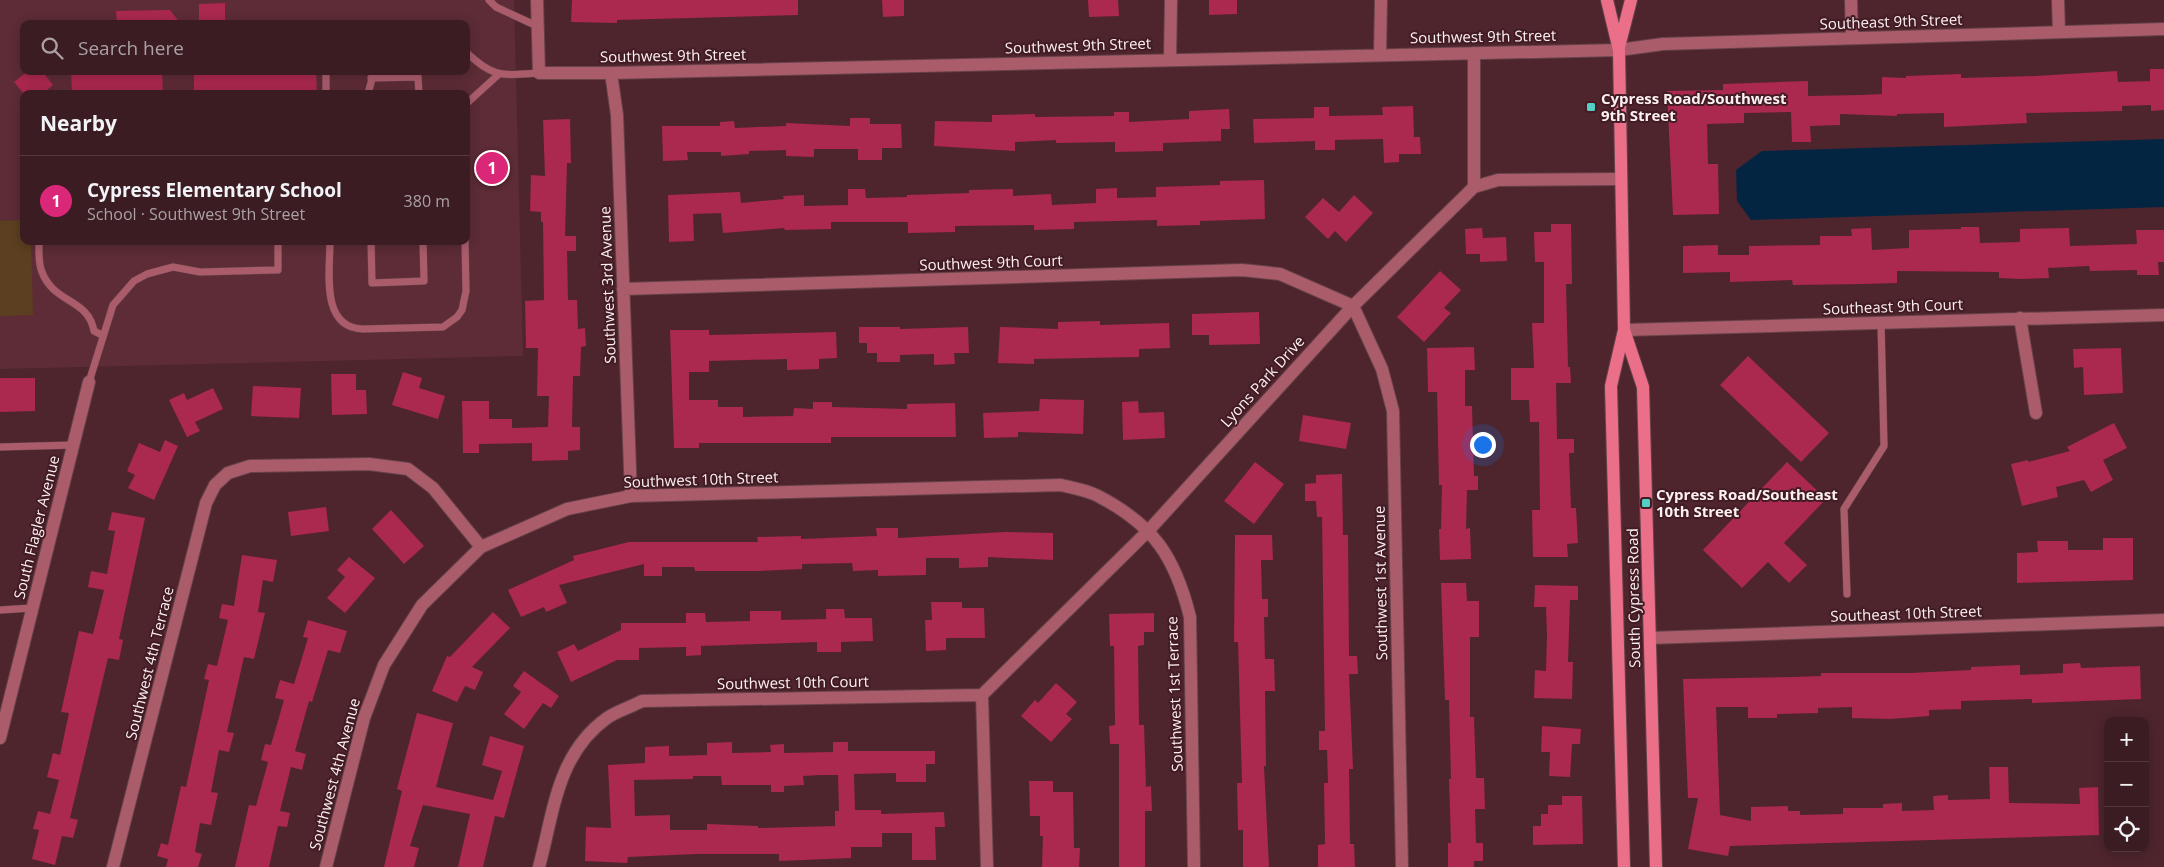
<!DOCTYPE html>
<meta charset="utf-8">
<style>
body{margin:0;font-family:"Open Sans",sans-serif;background:#45292f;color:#f1f3f6}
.controls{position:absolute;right:15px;bottom:15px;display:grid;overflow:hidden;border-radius:10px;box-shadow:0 2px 12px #0003}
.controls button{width:45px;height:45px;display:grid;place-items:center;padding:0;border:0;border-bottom:1px solid #543a40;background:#3a1c22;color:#f1f3f6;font:25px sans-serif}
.you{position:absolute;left:1482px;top:444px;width:18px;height:18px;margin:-12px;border:4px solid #fff;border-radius:50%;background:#1a73e8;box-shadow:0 0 0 8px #1a73e833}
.badge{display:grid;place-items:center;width:32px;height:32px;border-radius:50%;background:#db2777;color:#fff;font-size:16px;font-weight:700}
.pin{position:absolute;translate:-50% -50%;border:2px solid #fff;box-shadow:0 1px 5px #0006}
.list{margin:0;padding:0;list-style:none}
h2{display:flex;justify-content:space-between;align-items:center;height:65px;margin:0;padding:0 20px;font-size:21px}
h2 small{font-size:16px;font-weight:400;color:#aba1a5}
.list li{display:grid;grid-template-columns:32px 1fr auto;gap:15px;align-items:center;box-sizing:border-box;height:90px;padding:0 20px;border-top:1px solid #543a40}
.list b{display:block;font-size:19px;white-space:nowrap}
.list p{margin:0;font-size:16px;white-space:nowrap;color:#aba1a5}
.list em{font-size:16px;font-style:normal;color:#aba1a5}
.icon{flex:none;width:28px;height:28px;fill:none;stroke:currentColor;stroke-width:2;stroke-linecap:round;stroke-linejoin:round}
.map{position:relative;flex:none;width:2164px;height:867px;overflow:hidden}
.search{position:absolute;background:#3a1c22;box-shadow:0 2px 12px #0003;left:20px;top:20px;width:450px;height:55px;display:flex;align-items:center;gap:12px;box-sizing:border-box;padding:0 18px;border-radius:10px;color:#aba1a5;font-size:19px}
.panel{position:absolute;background:#3a1c22;box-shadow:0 2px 12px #0003;left:20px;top:90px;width:450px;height:155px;border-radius:10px}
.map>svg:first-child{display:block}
.built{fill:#5d2c36;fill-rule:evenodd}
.green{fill:#5b3f20}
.water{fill:#032542}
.building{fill:#ab284e;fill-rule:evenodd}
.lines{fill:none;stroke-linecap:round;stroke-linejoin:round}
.lane-casing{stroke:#664249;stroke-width:8}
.street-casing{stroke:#664249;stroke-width:14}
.secondary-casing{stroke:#664249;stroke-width:14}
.lane{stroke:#aa5c6b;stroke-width:7}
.street{stroke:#aa5c6b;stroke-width:12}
.secondary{stroke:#ec6f89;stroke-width:12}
.poi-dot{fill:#55cec5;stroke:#431b24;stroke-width:2}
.labels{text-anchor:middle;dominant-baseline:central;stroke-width:4;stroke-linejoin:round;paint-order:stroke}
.street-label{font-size:15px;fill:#fcf1f2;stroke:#431b24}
.poi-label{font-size:15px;font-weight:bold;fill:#fcf1f2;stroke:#431b24;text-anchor:start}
</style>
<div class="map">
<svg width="2164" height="867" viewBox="0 0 2164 867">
<rect width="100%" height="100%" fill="#4e252d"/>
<path class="built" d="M 0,0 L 514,0 L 523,356 L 0,369 ZM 24,24 L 466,24 L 466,71 L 24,71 ZM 24,94 L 466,94 L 466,241 L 24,241 Z"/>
<path class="green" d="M 24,220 L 24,241 L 31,241 L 33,315 L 0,316 L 0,221 Z"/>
<path class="water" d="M 2164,139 L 2164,207 L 1751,220 L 1737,201 L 1736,170 L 1762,151 Z"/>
<path class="building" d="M 572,0 L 798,0 L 798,15 L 617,20 L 617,23 L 571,22 Z
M 882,0 L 904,0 L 904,16 L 883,17 Z
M 1088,0 L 1118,0 L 1119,16 L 1089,17 Z
M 1209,0 L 1237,0 L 1237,14 L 1209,15 Z
M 225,3 L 225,24 L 199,24 L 199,4 Z
M 170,10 L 181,24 L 117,24 L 116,11 Z
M 2150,69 L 2164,69 L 2164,110 L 2151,111 L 2151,105 L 2122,106 L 2122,111 L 2026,113 L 2027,123 L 1944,127 L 1944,113 L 1897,114 L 1897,116 L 1840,114 L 1840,125 L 1810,126 L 1811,142 L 1792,142 L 1791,112 L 1744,113 L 1744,123 L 1707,124 L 1708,164 L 1718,164 L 1719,214 L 1673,215 L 1667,91 L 1723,90 L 1723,84 L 1808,81 L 1808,96 L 1861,95 L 1882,94 L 1882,77 L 1906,78 L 1906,76 L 1961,74 L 1961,78 L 2035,76 L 2117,71 L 2118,82 L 2150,81 Z
M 28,71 L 42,71 L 53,85 L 42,94 L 24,94 L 14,82 Z
M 71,71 L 162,71 L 163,94 L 72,94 Z
M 194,71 L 316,71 L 317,94 L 194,94 Z
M 1413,106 L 1414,137 L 1420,137 L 1421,154 L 1399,154 L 1399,162 L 1384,163 L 1383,139 L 1335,140 L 1335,150 L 1315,150 L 1315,141 L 1254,143 L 1253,119 L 1314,118 L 1314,107 L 1329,107 L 1329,116 L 1383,115 L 1382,107 Z
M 1229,109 L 1230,129 L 1221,129 L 1221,141 L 1163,143 L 1163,151 L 1115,152 L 1115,142 L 1056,143 L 1056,140 L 1015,142 L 1015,151 L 934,146 L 935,121 L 992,122 L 992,115 L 1035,114 L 1035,117 L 1114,116 L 1114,112 L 1129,112 L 1129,122 L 1189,119 L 1189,111 Z
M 850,118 L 870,118 L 870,124 L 901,124 L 902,148 L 882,148 L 882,160 L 858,160 L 858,149 L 814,149 L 814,157 L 786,156 L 786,150 L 749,151 L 749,154 L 721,156 L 721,152 L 687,152 L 688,160 L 663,161 L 662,126 L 720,126 L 720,122 L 734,121 L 735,128 L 786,126 L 786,123 L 850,126 Z
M 570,119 L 571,163 L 567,163 L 565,236 L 576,236 L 576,251 L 567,251 L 568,300 L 577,300 L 578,329 L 585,328 L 586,346 L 581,347 L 580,376 L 573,376 L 572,427 L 580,427 L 580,450 L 568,451 L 568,460 L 532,461 L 532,443 L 479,444 L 479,453 L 463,453 L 462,401 L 489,401 L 489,419 L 512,419 L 512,428 L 548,427 L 549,396 L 537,396 L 538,348 L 526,348 L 525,301 L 544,300 L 543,222 L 541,222 L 541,212 L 530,211 L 531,175 L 545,176 L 543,120 Z
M 1264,180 L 1265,219 L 1200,221 L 1200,225 L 1157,226 L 1157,220 L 1074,222 L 1074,229 L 1034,230 L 1034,225 L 955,226 L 955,232 L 908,233 L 908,222 L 831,222 L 831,229 L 785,230 L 784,228 L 723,233 L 721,213 L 693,214 L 694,241 L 669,242 L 668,195 L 740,192 L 741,203 L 784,199 L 783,196 L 804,195 L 804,206 L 848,205 L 848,189 L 865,189 L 866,198 L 907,197 L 907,195 L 969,193 L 969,190 L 1013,189 L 1013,196 L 1051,194 L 1052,205 L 1096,203 L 1096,189 L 1117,188 L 1117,198 L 1156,197 L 1156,187 L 1220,185 L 1220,181 Z
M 1354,195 L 1373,213 L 1346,242 L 1335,231 L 1328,239 L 1305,217 L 1323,198 L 1339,212 Z
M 1551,224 L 1571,224 L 1572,284 L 1566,284 L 1568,367 L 1570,367 L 1571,383 L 1556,383 L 1557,439 L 1574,439 L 1574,453 L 1569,453 L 1571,508 L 1576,508 L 1578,543 L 1567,544 L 1568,557 L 1533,557 L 1532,510 L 1540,510 L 1539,422 L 1530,422 L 1529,400 L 1511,400 L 1511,368 L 1534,368 L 1532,323 L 1544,323 L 1544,262 L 1535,262 L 1534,232 L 1551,232 Z
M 1961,227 L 1979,227 L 1980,243 L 2020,242 L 2020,229 L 2069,228 L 2070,246 L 2137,244 L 2136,230 L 2164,230 L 2164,262 L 2158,262 L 2159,275 L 2137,275 L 2137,270 L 2090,271 L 2089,266 L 2048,268 L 2049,278 L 2021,279 L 1999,278 L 1999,272 L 1897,271 L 1897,283 L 1863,284 L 1793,285 L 1792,280 L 1730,282 L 1730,272 L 1683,273 L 1683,246 L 1718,245 L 1718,255 L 1749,255 L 1749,246 L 1820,245 L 1820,236 L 1852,236 L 1851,229 L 1871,228 L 1872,250 L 1909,248 L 1909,230 L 1961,229 Z
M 1482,228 L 1483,238 L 1506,237 L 1507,261 L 1480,262 L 1480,254 L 1466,254 L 1465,229 Z
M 1440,271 L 1461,290 L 1444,308 L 1451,313 L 1424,342 L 1397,317 Z
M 1259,312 L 1260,344 L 1209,345 L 1209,335 L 1192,335 L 1192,314 Z
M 1100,321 L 1100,325 L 1169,323 L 1170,348 L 1139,349 L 1139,357 L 1034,359 L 1034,364 L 998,363 L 1000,327 L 1058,329 L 1058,322 Z
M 859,327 L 900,327 L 900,329 L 968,327 L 969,353 L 954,353 L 955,364 L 934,365 L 934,354 L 900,355 L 900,362 L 877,362 L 877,353 L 867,353 L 867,343 L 859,343 Z
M 670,330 L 709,330 L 709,335 L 836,332 L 837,358 L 819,359 L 819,369 L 787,370 L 787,359 L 709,361 L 709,372 L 689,372 L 689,400 L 718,400 L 718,407 L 743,407 L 743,417 L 793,416 L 794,408 L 813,409 L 813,402 L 832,402 L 832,407 L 907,409 L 907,404 L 955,403 L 956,437 L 831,437 L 831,443 L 699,443 L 699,448 L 674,448 Z
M 1474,347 L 1475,370 L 1465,370 L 1465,406 L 1472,406 L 1474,476 L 1478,476 L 1478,490 L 1467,490 L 1466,529 L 1470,528 L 1471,559 L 1440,560 L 1439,529 L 1441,529 L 1442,485 L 1439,485 L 1437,392 L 1428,392 L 1427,348 Z
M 2121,348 L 2123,393 L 2084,395 L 2083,367 L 2074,368 L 2073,349 Z
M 1748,356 L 1829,433 L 1801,462 L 1720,385 Z
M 403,372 L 422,378 L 419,388 L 445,396 L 438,419 L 392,405 Z
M 331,374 L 356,374 L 356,390 L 366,390 L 367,414 L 332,415 Z
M 0,378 L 35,378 L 35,411 L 0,412 Z
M 253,386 L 301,388 L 299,418 L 251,416 Z
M 213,388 L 223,409 L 195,422 L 200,431 L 187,437 L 169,400 L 184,393 L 187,400 Z
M 1040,399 L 1084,400 L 1083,434 L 1018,432 L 1018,437 L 984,438 L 983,413 L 1039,411 Z
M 1138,401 L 1139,413 L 1164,412 L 1165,438 L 1123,440 L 1122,402 Z
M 1303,415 L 1351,423 L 1346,449 L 1299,441 Z
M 2114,423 L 2127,448 L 2103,460 L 2113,480 L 2091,492 L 2084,480 L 2056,487 L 2058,497 L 2022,506 L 2011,464 L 2028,460 L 2028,462 L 2070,451 L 2067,447 Z
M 165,440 L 178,446 L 154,500 L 128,488 L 135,475 L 127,471 L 139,443 L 160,452 Z
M 1255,462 L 1284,484 L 1254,524 L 1224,501 Z
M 1787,462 L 1826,499 L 1784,543 L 1807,565 L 1789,583 L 1768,562 L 1742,588 L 1703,550 Z
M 1342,474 L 1343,535 L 1348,535 L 1349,656 L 1357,656 L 1358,674 L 1349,674 L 1353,769 L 1349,769 L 1350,844 L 1354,844 L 1355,867 L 1318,867 L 1318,845 L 1325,844 L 1324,783 L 1328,783 L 1327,750 L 1319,750 L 1319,731 L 1325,731 L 1322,517 L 1317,517 L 1316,501 L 1305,501 L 1305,484 L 1316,483 L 1316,475 Z
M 326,507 L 329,531 L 291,536 L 288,512 Z
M 391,510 L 424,546 L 404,564 L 372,529 Z
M 112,512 L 145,518 L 119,639 L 123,640 L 119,660 L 108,658 L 70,818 L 78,820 L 73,838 L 62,836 L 55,865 L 32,859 L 39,830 L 33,829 L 38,811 L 50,814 L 59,780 L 47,777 L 53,753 L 60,755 L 69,713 L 61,712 L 79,631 L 93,634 L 104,590 L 88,587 L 91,571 L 107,574 L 115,531 L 108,530 Z
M 876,528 L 898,528 L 898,538 L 1005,532 L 1053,533 L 1053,560 L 988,557 L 988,567 L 959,568 L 959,558 L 926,558 L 926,575 L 878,576 L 878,570 L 853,571 L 852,563 L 802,564 L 802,569 L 758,571 L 695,571 L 694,567 L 662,567 L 662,576 L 644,576 L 644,564 L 559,585 L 567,603 L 546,612 L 544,607 L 521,617 L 508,590 L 574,560 L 573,556 L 629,542 L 758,542 L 757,537 L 801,536 L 801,539 L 877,536 Z
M 1235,535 L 1272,535 L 1273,560 L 1261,560 L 1262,599 L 1268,599 L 1268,617 L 1264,617 L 1265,659 L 1274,659 L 1275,691 L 1265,691 L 1266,766 L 1264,766 L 1269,867 L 1243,867 L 1243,830 L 1238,830 L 1237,783 L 1242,783 L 1238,642 L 1234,642 Z
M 2103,538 L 2133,538 L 2133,580 L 2017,583 L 2017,553 L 2038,552 L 2037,541 L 2068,541 L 2068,550 L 2103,550 Z
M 242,555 L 277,560 L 273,582 L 263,580 L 258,612 L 265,613 L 254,659 L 244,657 L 227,732 L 234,733 L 229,752 L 219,750 L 211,792 L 218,793 L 211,825 L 200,823 L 195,852 L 202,854 L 198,867 L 166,867 L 168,859 L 157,856 L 161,843 L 168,845 L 181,786 L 186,787 L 209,680 L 204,679 L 208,664 L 217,666 L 228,620 L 219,618 L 222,604 L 234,606 Z
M 349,557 L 375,578 L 345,613 L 327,598 L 345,577 L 337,570 Z
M 1441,583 L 1466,583 L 1467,601 L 1479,601 L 1479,637 L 1470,637 L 1470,717 L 1474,717 L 1476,778 L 1484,778 L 1485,809 L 1475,809 L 1476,843 L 1483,843 L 1483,861 L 1474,861 L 1474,867 L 1448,867 L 1448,843 L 1451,843 L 1449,779 L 1451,779 L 1449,700 L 1445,700 Z
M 1535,585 L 1578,586 L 1578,600 L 1570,600 L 1568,662 L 1573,662 L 1572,699 L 1534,698 L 1535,670 L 1546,671 L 1547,635 L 1546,607 L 1534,607 Z
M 931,602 L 962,602 L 962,608 L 984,608 L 985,638 L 946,638 L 946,650 L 926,651 L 925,620 L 932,620 Z
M 826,609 L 844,609 L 845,618 L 872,618 L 873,641 L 841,642 L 841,652 L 817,652 L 817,642 L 701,646 L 701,655 L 686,656 L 686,647 L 639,648 L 639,660 L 617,660 L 571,682 L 557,652 L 574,644 L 578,651 L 621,630 L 621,623 L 686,623 L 686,613 L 705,613 L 706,622 L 750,621 L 750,611 L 781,611 L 781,620 L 826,619 Z
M 493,612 L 510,628 L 472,667 L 483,672 L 475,690 L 465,686 L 457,702 L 432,691 L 447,656 L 450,657 Z
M 1154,613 L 1154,632 L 1144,632 L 1144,645 L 1138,646 L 1139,725 L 1144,725 L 1146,787 L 1151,786 L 1152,811 L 1145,811 L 1145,867 L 1119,867 L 1119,744 L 1110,744 L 1109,726 L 1115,725 L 1114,646 L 1110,646 L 1109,614 Z
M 308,620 L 347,631 L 340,653 L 328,650 L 312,702 L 309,701 L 295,751 L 306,754 L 302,770 L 291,767 L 280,811 L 290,813 L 287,827 L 278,826 L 269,867 L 235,867 L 249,805 L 256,806 L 268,762 L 261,760 L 265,744 L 271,745 L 284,700 L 275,698 L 280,680 L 294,684 L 308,638 L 303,637 Z
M 2080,663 L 2081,668 L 2140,666 L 2141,699 L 2032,703 L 2032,699 L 1961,701 L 1961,709 L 1929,710 L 1929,716 L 1890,719 L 1852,718 L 1852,707 L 1818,708 L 1818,713 L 1777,714 L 1777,718 L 1748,718 L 1748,707 L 1716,707 L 1720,815 L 1751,821 L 1751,807 L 1788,806 L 1788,811 L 1800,811 L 1800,815 L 1843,814 L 1843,808 L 1883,808 L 1883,804 L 1902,803 L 1902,811 L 1934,810 L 1933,796 L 1948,795 L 1948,800 L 1990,799 L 1989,767 L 2008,767 L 2009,803 L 2080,804 L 2079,788 L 2098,787 L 2099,835 L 1730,846 L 1728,856 L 1688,849 L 1698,798 L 1688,798 L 1683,679 L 1793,677 L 1821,676 L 1821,673 L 1911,673 L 1971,670 L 1971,667 L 2020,665 L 2020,675 L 2063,673 L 2063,664 Z
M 524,671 L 559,696 L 551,708 L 543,703 L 524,729 L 504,714 L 521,692 L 513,686 Z
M 1056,683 L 1077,702 L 1066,714 L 1072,719 L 1051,742 L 1021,716 L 1035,700 L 1038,703 Z
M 417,713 L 453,723 L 436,787 L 493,800 L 502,771 L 482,765 L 490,736 L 524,746 L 504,818 L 495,816 L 483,867 L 458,867 L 470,814 L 423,805 L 410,846 L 419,848 L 414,867 L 384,867 L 402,791 L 397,789 Z
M 1542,726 L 1581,729 L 1580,744 L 1572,744 L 1570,777 L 1549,776 L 1550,752 L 1541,752 Z
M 732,742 L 732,753 L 771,752 L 770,745 L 784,744 L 784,753 L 833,752 L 833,742 L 848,742 L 848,751 L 935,751 L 935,764 L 926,764 L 926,782 L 896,782 L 896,773 L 854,774 L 855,810 L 881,810 L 881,814 L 944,812 L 945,827 L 935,827 L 936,860 L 912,860 L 912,833 L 882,833 L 882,847 L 851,847 L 851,858 L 779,861 L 779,854 L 696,854 L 628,857 L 627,863 L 585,861 L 586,827 L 611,828 L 608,765 L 645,763 L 645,747 L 669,746 L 669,756 L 707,755 L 707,743 ZM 820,775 L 838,775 L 839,811 L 835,811 L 835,826 L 758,828 L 758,826 L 707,824 L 707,830 L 670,830 L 670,815 L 635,816 L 634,780 L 693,779 L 693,776 L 721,776 L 722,785 L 771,785 L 771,792 L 784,792 L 784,786 L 804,785 L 803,776 Z
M 1029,781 L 1053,781 L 1053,792 L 1073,792 L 1074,848 L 1080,848 L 1079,867 L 1042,867 L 1043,836 L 1040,836 L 1040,816 L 1030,816 Z
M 1562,796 L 1582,796 L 1583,844 L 1533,845 L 1533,826 L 1541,826 L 1541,814 L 1548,814 L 1548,805 L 1562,805 Z"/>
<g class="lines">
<defs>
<path id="lane" d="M 489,0 L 496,7 L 537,26
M 466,52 C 494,79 503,75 539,73
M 326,71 L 326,94
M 371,78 L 418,77 L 419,94
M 368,94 L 374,71
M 466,104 L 498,75
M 39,241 C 39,251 38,263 42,272 C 54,304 88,298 94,331 L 102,335
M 330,241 C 330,271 320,328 363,329 L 443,327 L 457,317 L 462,310 L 466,291 L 465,241
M 371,241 L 372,283 L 424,281 L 423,241
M 89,382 L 113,305 L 134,281 L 147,274 L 173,267 L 200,272 L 278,270 L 278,241
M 0,447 L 73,445
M 1847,594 L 1844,509 L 1884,446 L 1881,323
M 0,610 L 32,608"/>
<path id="street" d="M 537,0 L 539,73 L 611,73 L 1619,50 L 1663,44 L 2164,29
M 1851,0 L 1852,38
M 2058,0 L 2059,32
M 1380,54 L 1381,0
M 1170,59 L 1171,0
M 611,73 L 617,115 L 631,496
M 1474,187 L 1498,180 L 1621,179
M 623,289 L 1242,270 L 1280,274 L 1353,306 L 1382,369 L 1393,411 L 1402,867
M 2020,318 L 2036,413
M 1624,330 L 2164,315
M 1650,638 L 2164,620
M 982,695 L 1149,530 L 1353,306 L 1474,187 L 1474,53
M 982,695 L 987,867
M 0,738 L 89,382
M 113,867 L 206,503 L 215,485 L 228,473 L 250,466 L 369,464 L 408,469 L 433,488 L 481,547
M 326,867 L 364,718 L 384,665 L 422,605 L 481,547 L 567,509 L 631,496 L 1061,485 C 1072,488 1087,490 1098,496 C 1154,525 1175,557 1190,617 L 1194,867
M 539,867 C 554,811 557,754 607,718 C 617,711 631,707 642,701 L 982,695"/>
<path id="secondary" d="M 1607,0 L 1619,50 L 1624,330 L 1611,386 L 1624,867
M 1619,47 L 1631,0
M 1624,330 L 1643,387 L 1656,867"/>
</defs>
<use href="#lane" class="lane-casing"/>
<use href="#street" class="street-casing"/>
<use href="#secondary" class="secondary-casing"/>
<use href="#lane" class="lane"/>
<use href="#street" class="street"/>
<use href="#secondary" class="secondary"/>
</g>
<g class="poi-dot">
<rect x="1586" y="102" width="10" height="10" rx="2.5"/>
<rect x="1641" y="498" width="10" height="10" rx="2.5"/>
</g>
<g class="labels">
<g class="street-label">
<text transform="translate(1891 21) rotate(-2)">Southeast 9th Street</text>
<text transform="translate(1483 36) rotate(-1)">Southwest 9th Street</text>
<text transform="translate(1078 45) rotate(-2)">Southwest 9th Street</text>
<text transform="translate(673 55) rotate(-1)">Southwest 9th Street</text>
<text transform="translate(991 262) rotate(-2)">Southwest 9th Court</text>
<text transform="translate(607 285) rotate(-92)">Southwest 3rd Avenue</text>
<text transform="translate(1893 306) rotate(-2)">Southeast 9th Court</text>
<text transform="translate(1262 381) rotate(-48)">Lyons Park Drive</text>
<text transform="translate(701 479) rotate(-2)">Southwest 10th Street</text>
<text transform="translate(36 527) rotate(-76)">South Flagler Avenue</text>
<text transform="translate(1380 583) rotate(-91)">Southwest 1st Avenue</text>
<text transform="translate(1633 598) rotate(-91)">South Cypress Road</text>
<text transform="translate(1906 613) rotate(-2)">Southeast 10th Street</text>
<text transform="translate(149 663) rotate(-76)">Southwest 4th Terrace</text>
<text transform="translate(793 682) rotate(-1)">Southwest 10th Court</text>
<text transform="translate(1174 694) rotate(-92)">Southwest 1st Terrace</text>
<text transform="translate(334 774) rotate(-75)">Southwest 4th Avenue</text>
</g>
<g class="poi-label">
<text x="1601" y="98">Cypress Road/Southwest<tspan x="1601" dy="17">9th Street</tspan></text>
<text x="1656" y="494">Cypress Road/Southeast<tspan x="1656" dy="17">10th Street</tspan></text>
</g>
</g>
</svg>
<div class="controls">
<button>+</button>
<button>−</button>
<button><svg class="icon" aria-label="locate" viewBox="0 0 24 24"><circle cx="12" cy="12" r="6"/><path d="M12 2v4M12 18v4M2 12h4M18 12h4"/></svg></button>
</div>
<div class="you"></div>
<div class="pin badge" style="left:492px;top:168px">1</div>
<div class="search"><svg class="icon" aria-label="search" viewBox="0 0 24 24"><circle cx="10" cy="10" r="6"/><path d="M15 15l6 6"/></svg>Search here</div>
<section class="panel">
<h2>Nearby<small></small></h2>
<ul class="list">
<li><span class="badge">1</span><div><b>Cypress Elementary School</b><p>School · Southwest 9th Street</p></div><em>380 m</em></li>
</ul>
</section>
</div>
